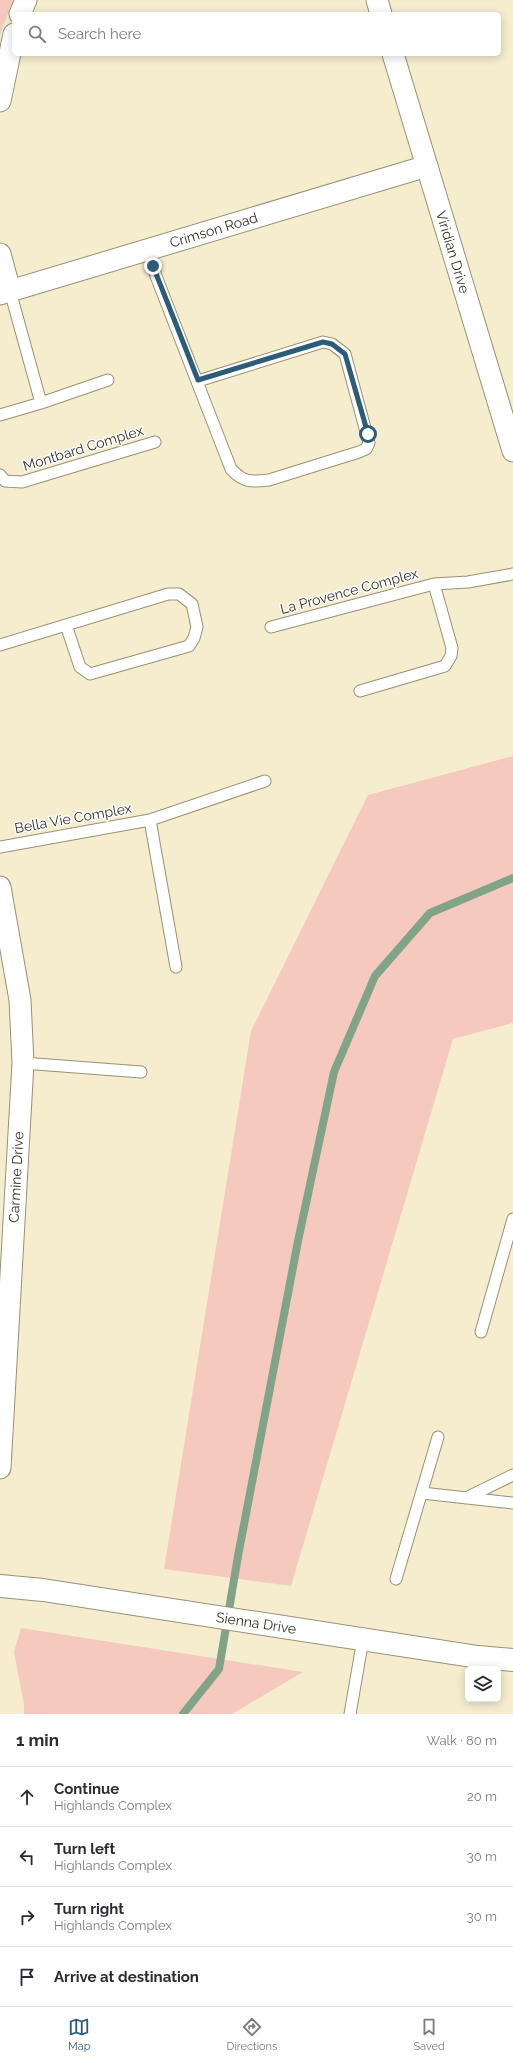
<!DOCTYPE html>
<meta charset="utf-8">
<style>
body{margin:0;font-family:Raleway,sans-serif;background:#f2f2f3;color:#2b2b33}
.controls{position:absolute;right:12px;bottom:12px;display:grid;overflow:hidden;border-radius:6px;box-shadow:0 2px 10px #0003}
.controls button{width:36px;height:36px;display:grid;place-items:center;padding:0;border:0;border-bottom:1px solid #e1e1e2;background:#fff;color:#2b2b33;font:20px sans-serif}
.stop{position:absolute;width:12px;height:12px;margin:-9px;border:3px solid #2d5c7b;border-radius:50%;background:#fff}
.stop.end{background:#2d5c7b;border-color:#fff;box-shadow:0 1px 4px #0008}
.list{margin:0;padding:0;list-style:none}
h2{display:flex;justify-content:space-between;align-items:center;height:52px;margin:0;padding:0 16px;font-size:17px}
h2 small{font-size:13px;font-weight:400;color:#7c7c81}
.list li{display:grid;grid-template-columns:26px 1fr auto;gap:12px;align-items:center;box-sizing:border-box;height:60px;padding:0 16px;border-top:1px solid #e1e1e2}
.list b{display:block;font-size:15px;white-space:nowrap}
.list p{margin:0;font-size:13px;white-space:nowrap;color:#7c7c81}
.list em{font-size:13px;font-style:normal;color:#7c7c81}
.icon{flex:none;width:22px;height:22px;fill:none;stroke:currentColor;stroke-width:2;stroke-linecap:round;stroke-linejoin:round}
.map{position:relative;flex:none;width:513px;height:1714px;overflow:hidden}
.search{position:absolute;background:#fff;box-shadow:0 2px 10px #0003;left:12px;right:12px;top:12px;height:44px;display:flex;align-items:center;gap:10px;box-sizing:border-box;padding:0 14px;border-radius:6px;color:#7c7c81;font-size:15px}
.sheet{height:292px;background:#fff}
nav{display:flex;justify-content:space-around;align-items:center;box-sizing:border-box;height:56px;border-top:1px solid #e1e1e2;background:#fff;font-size:11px;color:#7c7c81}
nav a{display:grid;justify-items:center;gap:2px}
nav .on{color:#2d5c7b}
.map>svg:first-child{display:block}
.green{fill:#f5c9be}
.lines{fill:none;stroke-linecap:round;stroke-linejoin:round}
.stream{stroke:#81a489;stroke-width:8}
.lane-casing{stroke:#999175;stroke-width:13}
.street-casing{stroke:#999175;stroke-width:23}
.secondary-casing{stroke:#999175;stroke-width:24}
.lane{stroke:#fff;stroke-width:11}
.street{stroke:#fff;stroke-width:21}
.secondary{stroke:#fff;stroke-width:22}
.route{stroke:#2d5c7b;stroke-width:5}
.labels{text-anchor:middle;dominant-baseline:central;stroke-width:3;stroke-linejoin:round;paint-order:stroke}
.street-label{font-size:14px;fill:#353126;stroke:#fff}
</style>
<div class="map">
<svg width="513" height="1714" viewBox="0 0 513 1714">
<rect width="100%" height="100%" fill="#f6edcf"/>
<path class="green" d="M 0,0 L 13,0 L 0,35 Z
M 513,756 L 513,1023 L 453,1039 L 291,1586 L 164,1569 L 251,1031 L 368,795 Z
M 21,1628 L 303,1672 L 232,1714 L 24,1714 L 24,1705 L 14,1652 Z"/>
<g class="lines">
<path class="stream" d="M 183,1714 L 219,1669 L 238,1556 L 298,1241 L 334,1072 L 375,976 L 430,913 L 513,878"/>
<defs>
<path id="lane" d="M 149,249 L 156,276 L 231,469 C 244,483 251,482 269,480 L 359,452 L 366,449 L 369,443 L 345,354 L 332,344 L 323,342 L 198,381
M 41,403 L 108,380
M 0,415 L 41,403 L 10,291
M 0,475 L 5,481 L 22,482 L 155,442
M 271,627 L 434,584 L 468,582 L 513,574
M 0,645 L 168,594 L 179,594 L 192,604 L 197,627 L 194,638 L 189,646 L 90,674 L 80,667 L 66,625
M 360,691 L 445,666 L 451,656 L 452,648 L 434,584
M 150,820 L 176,967
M 0,847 L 150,820 L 265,781
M 23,1063 L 141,1072
M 481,1332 L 513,1219
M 422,1493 L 513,1503
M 466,1498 L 513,1475
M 396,1579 L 438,1437
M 350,1714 L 363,1639"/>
<g id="street">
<path d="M 377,0 L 381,14"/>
<path d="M 20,14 L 26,0"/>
<path id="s1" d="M 393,54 L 513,451"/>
<path d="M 0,101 L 14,34"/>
<path d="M 0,254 L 10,291"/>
<path id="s2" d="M 0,294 L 427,166"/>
<path d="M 0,887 L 20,1000 L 23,1063 L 0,1468"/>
</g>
<g id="secondary">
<path id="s3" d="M 0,1586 L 43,1590 L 478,1657 L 513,1660"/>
</g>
</defs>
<use href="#lane" class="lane-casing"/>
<use href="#street" class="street-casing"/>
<use href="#secondary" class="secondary-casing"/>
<use href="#lane" class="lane"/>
<use href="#street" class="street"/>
<use href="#secondary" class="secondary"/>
</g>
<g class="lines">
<path class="route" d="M 153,266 L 198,380 L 323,342 L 332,344 L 345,354 L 368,434"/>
</g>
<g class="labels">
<g class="street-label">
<text stroke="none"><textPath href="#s2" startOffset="223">Crimson Road</textPath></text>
<text stroke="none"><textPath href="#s1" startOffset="207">Viridian Drive</textPath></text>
<text transform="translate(83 448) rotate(-17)">Montbard Complex</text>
<text transform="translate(349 591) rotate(-15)">La Provence Complex</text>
<text transform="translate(73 818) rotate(-10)">Bella Vie Complex</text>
<text transform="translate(16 1177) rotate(-87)">Carmine Drive</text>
<text stroke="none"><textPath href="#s3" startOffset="259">Sienna Drive</textPath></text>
</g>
</g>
</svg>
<div class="controls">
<button><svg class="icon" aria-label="layers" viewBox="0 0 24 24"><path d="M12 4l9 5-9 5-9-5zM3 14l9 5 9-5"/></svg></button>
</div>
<div class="stop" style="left:368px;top:434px"></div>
<div class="stop end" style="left:153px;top:266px"></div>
<div class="search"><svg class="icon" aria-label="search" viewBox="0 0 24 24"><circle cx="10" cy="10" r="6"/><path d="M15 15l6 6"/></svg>Search here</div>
</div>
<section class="sheet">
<h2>1 min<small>Walk · 80 m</small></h2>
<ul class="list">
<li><svg class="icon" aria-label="ahead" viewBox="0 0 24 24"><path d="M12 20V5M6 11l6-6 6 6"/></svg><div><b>Continue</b><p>Highlands Complex</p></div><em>20 m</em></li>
<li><svg class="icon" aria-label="left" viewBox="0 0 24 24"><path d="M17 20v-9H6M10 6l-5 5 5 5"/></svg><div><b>Turn left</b><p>Highlands Complex</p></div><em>30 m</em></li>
<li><svg class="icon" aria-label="right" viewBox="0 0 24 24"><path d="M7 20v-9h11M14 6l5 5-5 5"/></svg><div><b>Turn right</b><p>Highlands Complex</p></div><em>30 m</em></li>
<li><svg class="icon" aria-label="arrive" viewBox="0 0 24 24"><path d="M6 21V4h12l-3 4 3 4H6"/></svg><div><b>Arrive at destination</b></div></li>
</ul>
</section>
<nav>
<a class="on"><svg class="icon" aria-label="map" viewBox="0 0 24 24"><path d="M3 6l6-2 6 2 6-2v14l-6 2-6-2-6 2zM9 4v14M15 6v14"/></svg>Map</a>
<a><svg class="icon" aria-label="directions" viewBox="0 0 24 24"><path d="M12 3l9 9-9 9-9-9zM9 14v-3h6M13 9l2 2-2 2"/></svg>Directions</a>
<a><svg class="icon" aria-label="saved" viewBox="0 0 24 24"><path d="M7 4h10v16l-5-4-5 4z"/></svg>Saved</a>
</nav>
